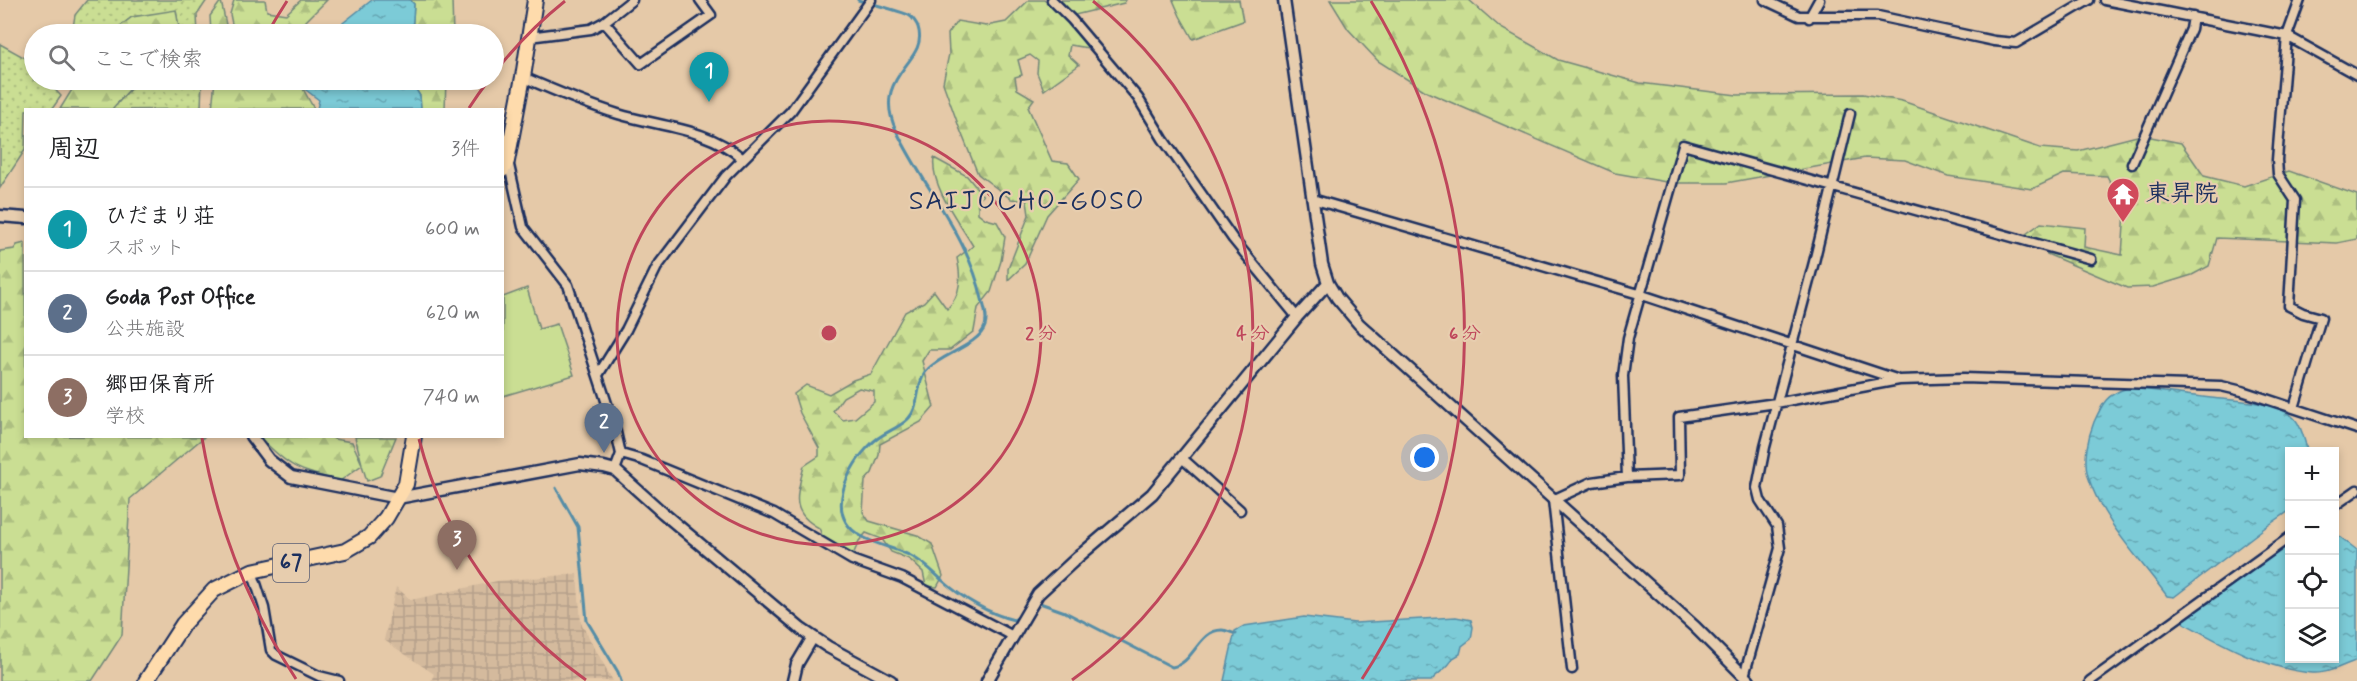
<!DOCTYPE html>
<html lang="ja">
<meta charset="utf-8">
<style>
body{margin:0;font-family:Mynerve,"Klee One",sans-serif;background:#f2f2f2;color:#202124}
.controls{position:absolute;right:18px;bottom:18px;display:grid;overflow:hidden;border-radius:0px;box-shadow:0 3px 9px #0003}
.controls button{width:54px;height:54px;display:grid;place-items:center;padding:0;border:0;border-bottom:2px solid #e0e0e0;background:#fff;color:#202124;font:30px sans-serif}
.you{position:absolute;left:1425px;top:458px;width:21px;height:21px;margin:-15px;border:4px solid #fff;border-radius:50%;background:#1a73e8;box-shadow:0 0 0 9px #1a73e833}
.badge{display:grid;place-items:center;width:39px;height:39px;border-radius:50%;background:#7c3aed;color:#fff;font-size:20px;font-weight:700}
.pin{position:absolute;translate:-50% -50px;filter:drop-shadow(0 2px 3px #0008)}
.pin::after{content:'';position:absolute;top:32px;width:21px;height:18px;background:inherit;clip-path:polygon(0 0,100% 0,50% 100%)}
.list{margin:0;padding:0;list-style:none}
h2{display:flex;justify-content:space-between;align-items:center;height:78px;margin:0;padding:0 24px;font-size:26px}
h2 small{font-size:20px;font-weight:400;color:#757577}
.list li{display:grid;grid-template-columns:39px 1fr auto;gap:18px;align-items:center;box-sizing:border-box;height:84px;padding:0 24px;border-top:2px solid #e0e0e0}
.list b{display:block;font-size:22px;white-space:nowrap}
.list p{margin:0;font-size:20px;white-space:nowrap;color:#757577}
.list em{font-size:20px;font-style:normal;color:#757577}
.icon{flex:none;width:33px;height:33px;fill:none;stroke:currentColor;stroke-width:2;stroke-linecap:round;stroke-linejoin:round}
.map{position:relative;flex:none;width:2357px;height:681px;overflow:hidden}
.search{position:absolute;background:#fff;box-shadow:0 3px 9px #0003;left:24px;top:24px;width:480px;height:66px;display:flex;align-items:center;gap:15px;box-sizing:border-box;padding:0 21px;border-radius:33px;color:#757577;font-size:22px}
.panel{position:absolute;background:#fff;box-shadow:0 3px 9px #0003;left:24px;top:108px;width:480px;height:330px;border-radius:0px}
.map>svg:first-child{display:block}
.industrial{fill:url(#industrial-grid)}
.grass{fill:url(#grass-dots);stroke:#728678;stroke-width:1.5}
.forest{fill:url(#forest-firs);stroke:#728678;stroke-width:1.5;fill-rule:evenodd}
.green{fill:#cade93;stroke:#728678;stroke-width:1.5}
.water{fill:url(#water-ripples);stroke:#558da7;stroke-width:1.5}
.lines{fill:none;stroke-linecap:round;stroke-linejoin:round}
.stream{stroke:#558da7;stroke-width:3}
.minor-casing{stroke:#1b2f5e;stroke-width:13}
.tertiary-casing{stroke:#1b2f5e;stroke-width:15}
.primary-casing{stroke:#1b2f5e;stroke-width:18}
.minor{stroke:#e7cdae;stroke-width:8}
.tertiary{stroke:#e7cdae;stroke-width:10}
.primary{stroke:#fedbac;stroke-width:14}
.ring{fill:none;stroke:#bf465b;stroke-width:3}
.labels{text-anchor:middle;dominant-baseline:central;stroke-width:4.5;stroke-linejoin:round;paint-order:stroke}
.shield{fill:#e7cdae;stroke:#585e76;stroke-width:1.5}
.shield-label{font-size:22px;font-weight:bold;fill:#1b2f5e}
.poi-label{font-size:24px;font-weight:bold;fill:#1b2f5e;stroke:#e7cdae;text-anchor:start}
.quarter-label{font-size:27px;letter-spacing:1.5px;fill:#1b2f5e;stroke:#e7cdae}
.centre{fill:#bf465b;stroke:#e7cdae;stroke-width:3}
.ring-label{font-size:18px;text-anchor:middle;font-weight:bold;fill:#bf465b;stroke:#e7cdae;stroke-width:4.5;stroke-linejoin:round;paint-order:stroke}
</style>
<div class="map">
<svg width="2357" height="681" viewBox="0 0 2357 681">
<defs>
<pattern id="industrial-grid" width="8" height="8" patternUnits="userSpaceOnUse" patternTransform="scale(1.5)"><rect width="8" height="8" fill="#d4ba9d"/><path d="M0 4h8M4 0v8" fill="none" stroke="#b5a08a"/></pattern>
<pattern id="grass-dots" width="8" height="8" patternUnits="userSpaceOnUse" patternTransform="scale(1.5)"><rect width="8" height="8" fill="#cade93"/><path d="M2 2h.1M6 6h.1" fill="none" stroke="#adbf81" stroke-width="1.8" stroke-linecap="round"/></pattern>
<pattern id="forest-firs" width="22" height="20" patternUnits="userSpaceOnUse" patternTransform="scale(1.5)"><rect width="22" height="20" fill="#cade93"/><path d="M5 1l3.5 6h-7zM16 11l3.5 6h-7z" fill="#adbf81"/></pattern>
<pattern id="water-ripples" width="26" height="14" patternUnits="userSpaceOnUse" patternTransform="scale(1.5)"><rect width="26" height="14" fill="#7ccbd7"/><path d="M2 4q2-2 4 0t4 0M15 11q2-2 4 0t4 0" fill="none" stroke="#65a5b2"/></pattern>
</defs>
<rect width="100%" height="100%" fill="#e5c9a8"/>
<filter id="ink" filterUnits="userSpaceOnUse"><feTurbulence type="fractalNoise" baseFrequency=".0167" numOctaves="2"/><feDisplacementMap in="SourceGraphic" scale="12" xChannelSelector="R" yChannelSelector="G"/><feConvolveMatrix kernelMatrix="1 2 1 2 8 2 1 2 1" color-interpolation-filters="sRGB"/></filter>
<g filter="url(#ink)">
<path class="industrial" d="M 577,574 L 581,623 L 613,681 L 431,681 L 434,674 L 384,640 L 396,587 L 411,600 L 497,581 Z"/>
<path class="grass" d="M 87,0 L 207,0 L 197,15 L 198,34 L 180,34 L 176,11 L 132,17 L 110,34 L 72,34 L 75,15 Z
M 0,44 L 29,60 L 34,66 L 34,80 L 46,80 L 61,96 L 52,109 L 26,110 L 25,150 L 0,188 Z
M 138,80 L 202,80 L 201,109 L 112,110 Z"/>
<path class="forest" d="M 234,0 L 265,0 L 267,11 L 286,14 L 301,0 L 327,0 L 293,34 L 234,34 L 230,14 Z
M 410,0 L 452,0 L 453,34 L 412,34 L 414,4 Z
M 1029,0 L 1044,0 L 1071,24 L 1088,48 L 1070,45 L 1068,55 L 1079,65 L 1044,90 L 1037,73 L 1038,61 L 1030,55 L 1018,60 L 1022,75 L 1015,77 L 1017,89 L 1034,99 L 1028,107 L 1052,161 L 1068,163 L 1079,179 L 1047,215 L 1025,264 L 1008,280 L 1008,269 L 1029,215 L 1027,201 L 1011,199 L 978,174 L 959,127 L 943,83 L 949,54 L 948,34 L 957,21 L 986,26 L 1006,22 Z
M 1057,0 L 1126,0 L 1124,3 L 1075,15 Z
M 1173,0 L 1239,0 L 1243,21 L 1193,39 L 1180,16 Z
M 1330,0 L 1469,0 L 1501,28 L 1558,60 L 1640,83 L 1737,95 L 1863,94 L 1902,101 L 2040,148 L 2078,151 L 2141,135 L 2181,143 L 2204,176 L 2244,186 L 2289,171 L 2357,195 L 2357,239 L 2337,243 L 2217,238 L 2209,266 L 2192,275 L 2153,287 L 2127,288 L 2047,254 L 2026,234 L 2041,223 L 2085,228 L 2084,247 L 2122,255 L 2125,211 L 2107,176 L 2064,174 L 2032,189 L 1948,176 L 1905,160 L 1865,158 L 1726,183 L 1672,183 L 1615,173 L 1427,92 L 1378,61 L 1348,29 Z
M 221,1 L 228,34 L 211,34 L 210,16 Z
M 176,10 L 180,34 L 110,34 L 132,17 Z
M 78,80 L 138,80 L 112,109 L 60,109 Z
M 215,80 L 290,80 L 302,87 L 314,109 L 212,109 Z
M 410,80 L 446,80 L 445,109 L 421,109 L 420,96 Z
M 934,158 L 967,176 L 983,196 L 978,200 L 978,213 L 986,219 L 997,222 L 1005,237 L 1001,261 L 991,292 L 978,308 L 974,331 L 950,350 L 929,350 L 922,361 L 934,407 L 921,422 L 880,444 L 879,455 L 872,473 L 865,481 L 863,512 L 869,521 L 917,535 L 932,544 L 943,576 L 937,587 L 926,586 L 923,572 L 909,559 L 891,552 L 882,539 L 866,533 L 859,541 L 853,555 L 824,540 L 819,528 C 789,512 797,495 804,466 L 819,456 L 819,448 L 800,413 L 794,394 L 806,385 L 829,394 L 853,380 L 871,374 L 905,312 L 924,302 L 934,291 L 947,309 C 962,294 961,277 957,258 L 973,246 C 959,222 930,186 934,158 ZM 859,388 L 874,391 L 874,402 L 855,418 L 843,420 L 833,411 L 843,397 Z
M 25,243 L 26,436 L 204,437 L 130,499 L 122,635 L 92,681 L 0,681 L 0,251 L 14,249 L 17,245 Z
M 260,437 L 331,437 L 334,439 L 352,442 L 362,464 L 355,437 L 396,437 L 380,476 L 367,481 L 362,465 L 340,481 C 299,471 289,468 260,437 Z"/>
<path class="green" d="M 527,288 L 539,329 L 557,324 L 574,375 L 503,396 L 503,297 Z"/>
<path class="water" d="M 372,0 L 410,0 L 414,4 L 412,34 L 329,34 Z
M 293,80 L 410,80 L 420,96 L 421,109 L 317,109 L 319,100 Z
M 2128,388 C 2156,390 2183,395 2211,398 C 2235,401 2277,400 2295,419 C 2302,427 2304,439 2307,449 L 2306,451 L 2290,452 L 2289,511 L 2263,529 L 2174,597 L 2167,596 C 2140,559 2102,521 2088,476 C 2083,460 2088,437 2094,422 C 2103,402 2107,394 2128,388 Z
M 2335,533 L 2357,550 L 2357,660 C 2344,665 2327,674 2313,673 C 2268,670 2222,644 2184,623 L 2181,618 L 2289,536 L 2290,658 L 2334,658 Z
M 1304,617 L 1355,623 L 1456,617 L 1471,620 L 1473,627 L 1471,639 L 1462,646 L 1460,654 L 1453,658 C 1449,668 1438,672 1431,681 L 1224,681 L 1235,631 L 1244,626 Z"/>
<g class="lines">
<path class="stream" d="M 858,0 C 868,3 905,12 910,16 C 913,18 917,24 918,27 C 930,63 870,74 896,130 C 924,188 968,236 982,299 C 984,307 988,317 985,326 C 979,345 942,354 928,369 C 915,382 921,406 908,419 C 898,429 881,433 871,444 C 848,466 823,515 861,536 C 876,545 895,548 911,556 C 925,563 932,571 943,581 C 962,598 989,614 1014,620 L 1021,615
M 556,488 L 578,527 L 587,621 L 618,672 L 621,681
M 1037,602 L 1065,612 L 1172,667 C 1194,664 1198,630 1222,630 C 1226,630 1232,633 1236,634"/>
<defs>
<path id="minor" d="M 632,0 L 604,22 L 641,64 L 711,15 L 700,0
M 1052,0 L 1072,20 L 1138,98 L 1163,139 L 1233,239 L 1297,317
M 1765,0 L 1799,16 L 1878,16 L 1994,41 L 2016,43 L 2089,0
M 2105,0 L 2287,36 L 2357,75
M 1809,18 L 1819,0
M 529,37 L 591,29 L 604,22
M 523,77 C 555,91 586,104 618,114 C 661,127 708,128 743,159
M 508,161 L 523,227 L 568,285 L 615,428 L 621,454 L 615,470
M 2132,164 L 2191,29 L 2193,17
M 1312,199 L 1639,294 L 1896,379
M 598,375 L 626,330 L 657,267 L 726,176 L 791,111 L 871,0
M 2294,408 L 2321,318 L 2303,313 L 2289,306 L 2295,200 L 2278,174 L 2277,160 L 2287,36 L 2300,0
M 621,454 L 642,460 L 774,514 L 852,560 L 902,578 L 1013,636
M 1183,459 L 1240,510
M 1627,477 L 1623,376 L 1628,338 L 1683,145 L 2091,259
M 2334,506 L 2357,490
M 252,571 L 264,608 L 271,650 L 276,655 L 319,676 L 339,681
M 1572,669 L 1553,500 L 1592,482 L 1627,477 L 1680,475 L 1679,417 L 1776,403 L 1899,380 L 1964,378 L 2221,386 L 2242,391 L 2357,429
M 1744,676 L 1780,548 L 1777,526 L 1760,500 L 1757,488 L 1765,447 L 1814,262 L 1850,114
M 2090,681 L 2290,537"/>
<path id="tertiary" d="M 1284,0 L 1322,264 L 1328,283 L 1337,298 L 1359,324 L 1695,627 L 1749,681
M 0,216 L 26,218
M 251,436 L 269,460 L 291,477 L 398,498 L 580,464 L 604,467 L 615,470 L 663,513 L 801,629 L 828,647 L 891,681
M 793,681 L 797,664 L 813,637
M 987,681 L 1038,594 L 1078,557 L 1152,494 L 1297,317 L 1328,283"/>
<path id="primary" d="M 502,170 L 507,161 L 523,77 L 535,0
M 146,681 L 183,624 L 214,590 L 252,571 L 345,551 L 369,537 L 386,518 L 406,484 L 414,436"/>
</defs>
<use href="#minor" class="minor-casing"/>
<use href="#tertiary" class="tertiary-casing"/>
<use href="#primary" class="primary-casing"/>
<use href="#minor" class="minor"/>
<use href="#tertiary" class="tertiary"/>
<use href="#primary" class="primary"/>
</g>
</g>
<g class="ring">
<circle cx="829" cy="333" r="212"/>
<path d="M586 680A424 424 0 0 1 419 439M469 108A424 424 0 0 1 488 81M495 72A424 424 0 0 1 565 1M1093 1A424 424 0 0 1 1072 680"/>
<path d="M296 679A636 636 0 0 1 202 438M267 34A636 636 0 0 1 287 1M1371 1A636 636 0 0 1 1362 679"/>
</g>
<defs>
<symbol id="temple-pin" viewBox="-11 -11 22 30"><path d="M0 17L-7.5 6A9.5 9.5 0 1 1 7.5 6Z" fill="#d1495b" stroke="#e7cdae"/><path d="M0-6L5-2H3V0L6.5 2.5H4V6H1.5V3h-3V6H-4V2.5H-6.5L-3 0V-2H-5Z" fill="#fff"/></symbol>
</defs>
<g fill-rule="evenodd">
<use href="#temple-pin" x="2104" y="175" width="38" height="52"/>
</g>
<g class="labels">
<rect class="shield" x="273" y="544" width="36" height="38" rx="4.5"/>
<g class="shield-label">
<text x="291" y="563">67</text>
</g>
<g class="poi-label">
<text x="2146" y="194">東昇院</text>
</g>
<g class="quarter-label">
<text x="1027" y="201">SAIJOCHO-GOSO</text>
</g>
</g>
<circle cx="829" cy="333" r="9" class="centre"/>
<g class="ring-label">
<text x="1041" y="339">2 分</text>
<text x="1253" y="339">4 分</text>
<text x="1465" y="339">6 分</text>
</g>
</svg>
<div class="controls">
<button>+</button>
<button>−</button>
<button><svg class="icon" aria-label="locate" viewBox="0 0 24 24"><circle cx="12" cy="12" r="6"/><path d="M12 2v4M12 18v4M2 12h4M18 12h4"/></svg></button>
<button><svg class="icon" aria-label="layers" viewBox="0 0 24 24"><path d="M12 4l9 5-9 5-9-5zM3 14l9 5 9-5"/></svg></button>
</div>
<div class="you"></div>
<div class="pin badge" style="left:709px;top:102px;background:#0f9aa8">1</div>
<div class="pin badge" style="left:604px;top:453px;background:#5c6f8a">2</div>
<div class="pin badge" style="left:457px;top:570px;background:#8d6e63">3</div>
<div class="search"><svg class="icon" aria-label="search" viewBox="0 0 24 24"><circle cx="10" cy="10" r="6"/><path d="M15 15l6 6"/></svg>ここで検索</div>
<section class="panel">
<h2>周辺<small>3件</small></h2>
<ul class="list">
<li><span class="badge" style="background:#0f9aa8">1</span><div><b>ひだまり荘</b><p>スポット</p></div><em>600 m</em></li>
<li><span class="badge" style="background:#5c6f8a">2</span><div><b>Goda Post Office</b><p>公共施設</p></div><em>620 m</em></li>
<li><span class="badge" style="background:#8d6e63">3</span><div><b>郷田保育所</b><p>学校</p></div><em>740 m</em></li>
</ul>
</section>
</div>
